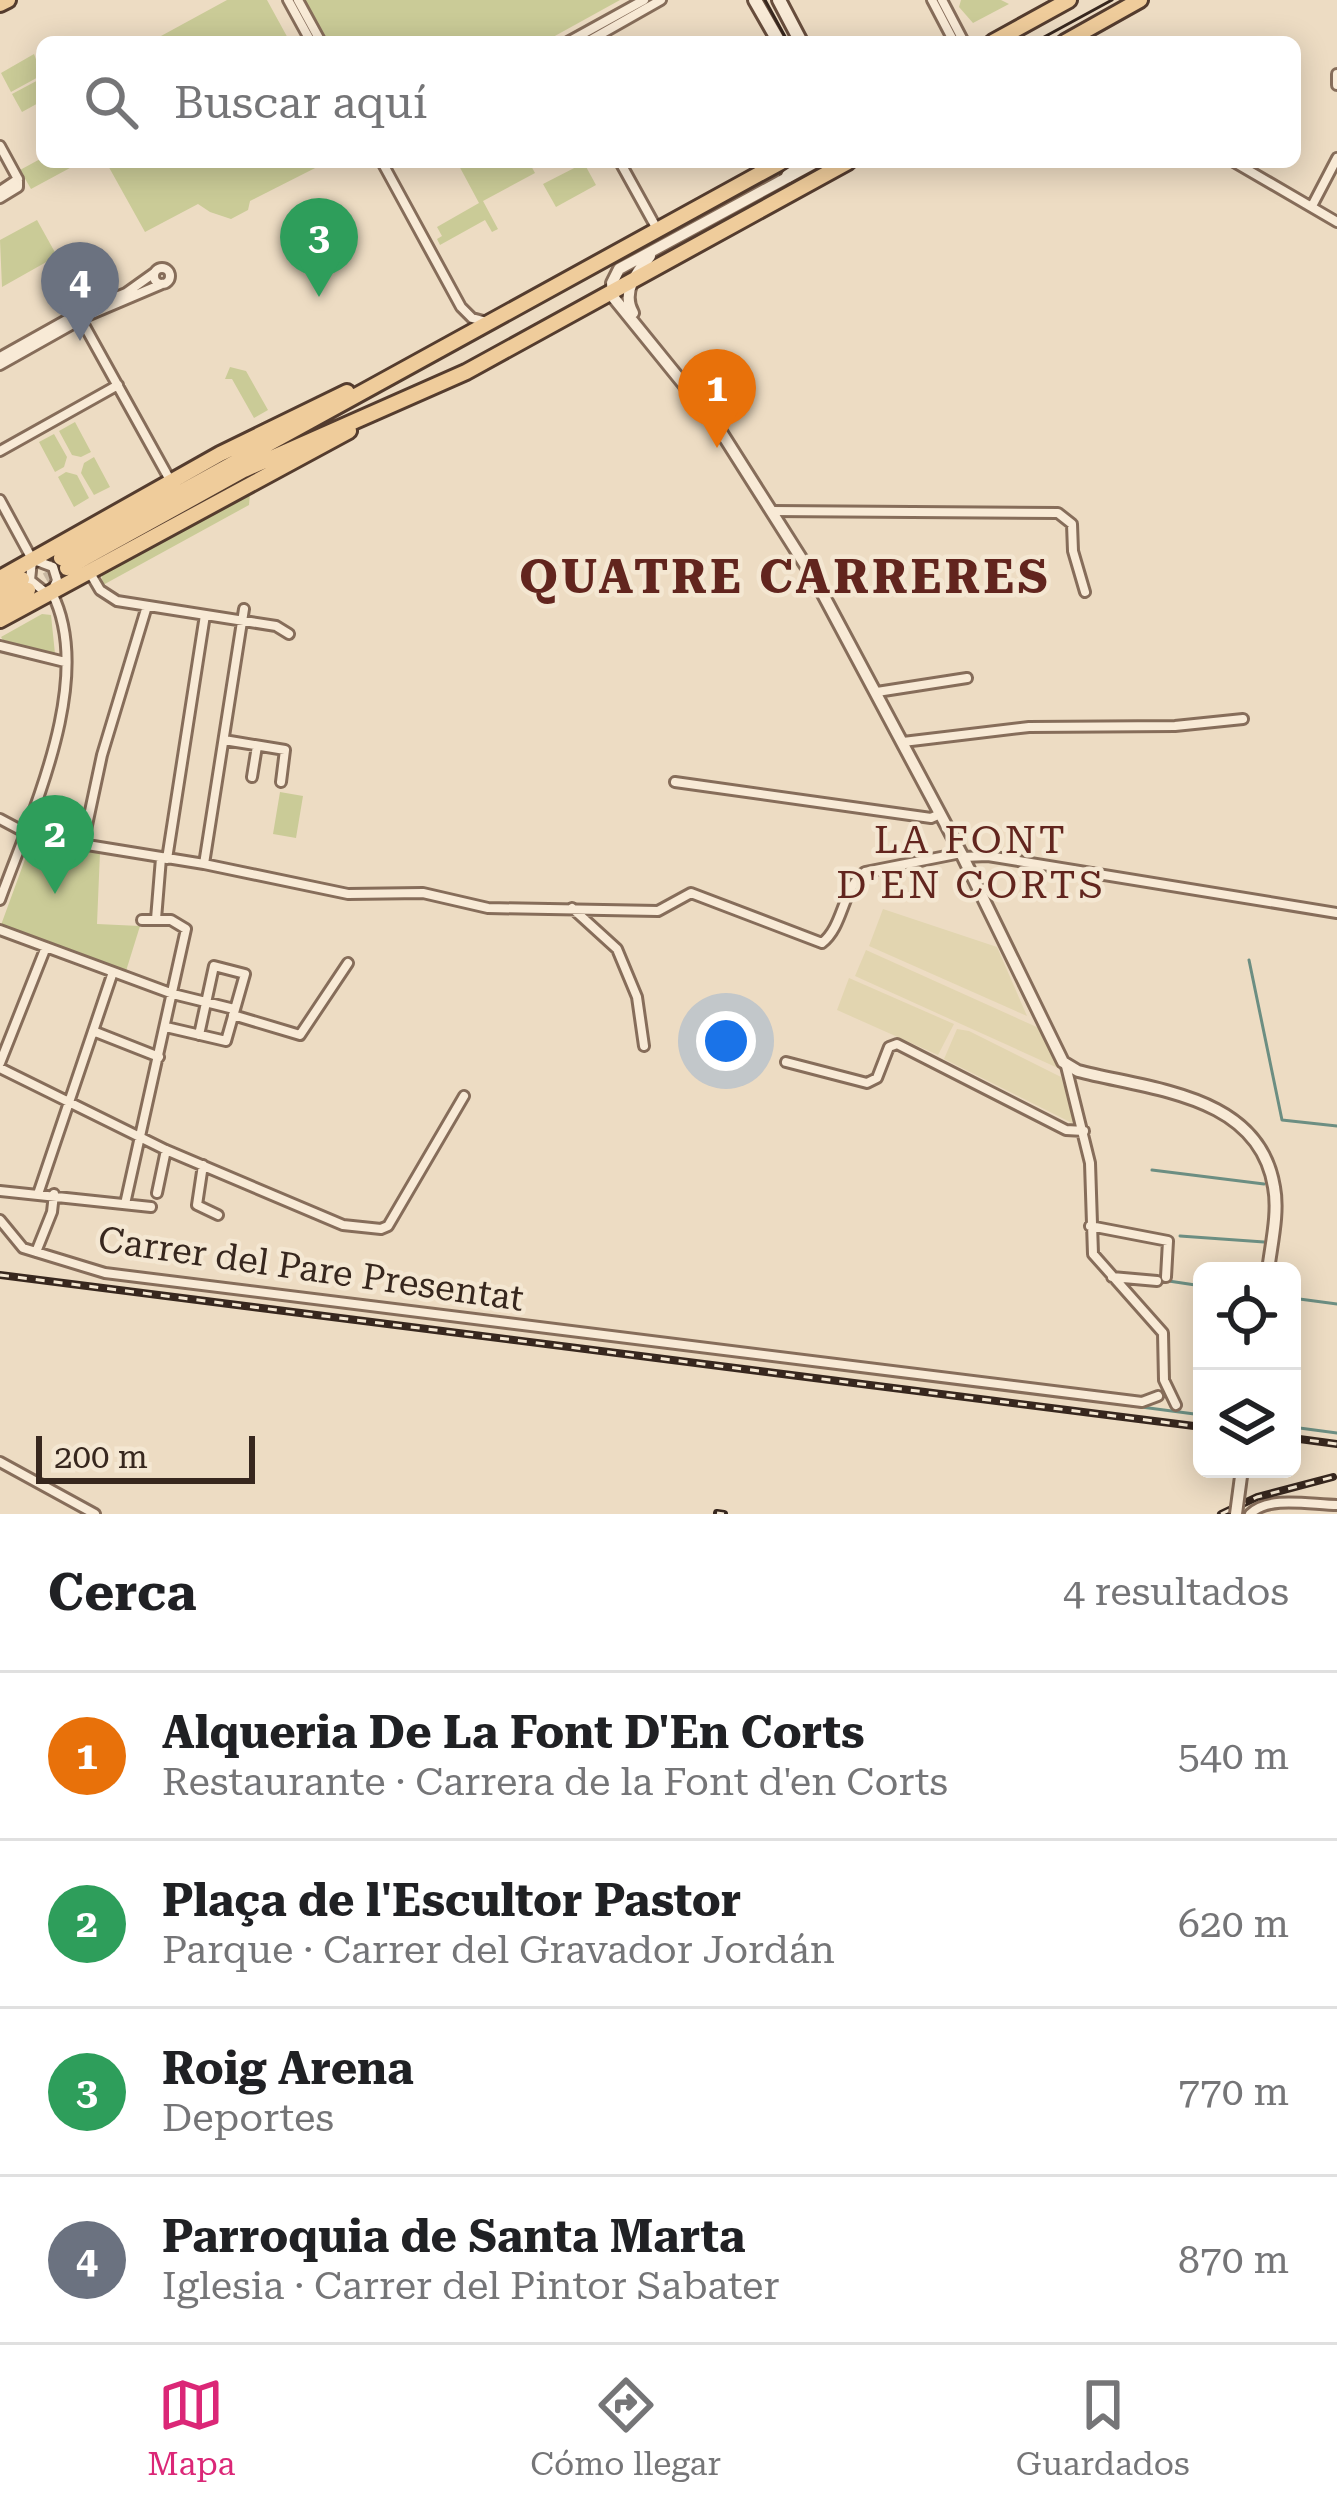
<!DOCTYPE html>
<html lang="es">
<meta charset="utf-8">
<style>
body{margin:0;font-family:"Roboto Serif",serif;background:#f2f2f2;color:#202124}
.controls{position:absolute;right:36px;bottom:36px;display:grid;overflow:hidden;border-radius:18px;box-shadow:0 6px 30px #0003}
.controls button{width:108px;height:108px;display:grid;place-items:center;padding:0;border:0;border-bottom:3px solid #e0e0e0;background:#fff;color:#202124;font:60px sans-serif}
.scale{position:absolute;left:36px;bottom:30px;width:219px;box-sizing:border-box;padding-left:12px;border:6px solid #37271e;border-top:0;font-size:33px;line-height:42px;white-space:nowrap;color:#37271e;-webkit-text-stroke:9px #f4e7d2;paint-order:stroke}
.you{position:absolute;left:726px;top:1041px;width:42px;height:42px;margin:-30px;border:9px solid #fff;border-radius:50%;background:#1a73e8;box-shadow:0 0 0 18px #1a73e833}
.badge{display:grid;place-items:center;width:78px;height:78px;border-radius:50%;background:#db2777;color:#fff;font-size:39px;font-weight:700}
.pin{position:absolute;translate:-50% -99px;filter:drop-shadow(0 3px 6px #0008)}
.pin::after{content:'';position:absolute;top:63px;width:42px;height:36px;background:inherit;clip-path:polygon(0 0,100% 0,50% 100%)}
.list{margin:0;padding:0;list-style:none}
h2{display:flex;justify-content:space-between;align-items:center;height:156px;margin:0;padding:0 48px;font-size:51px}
h2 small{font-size:39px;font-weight:400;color:#757577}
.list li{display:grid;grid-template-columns:78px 1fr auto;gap:36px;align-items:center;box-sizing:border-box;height:168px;padding:0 48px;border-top:3px solid #e0e0e0}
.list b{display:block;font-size:45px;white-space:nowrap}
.list p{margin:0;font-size:39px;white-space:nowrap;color:#757577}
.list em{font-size:39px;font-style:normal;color:#757577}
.icon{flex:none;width:66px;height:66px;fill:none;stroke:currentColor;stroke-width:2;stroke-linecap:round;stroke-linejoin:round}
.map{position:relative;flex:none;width:1337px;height:1514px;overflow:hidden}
.search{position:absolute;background:#fff;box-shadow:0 6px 30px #0003;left:36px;right:36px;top:36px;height:132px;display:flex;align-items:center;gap:30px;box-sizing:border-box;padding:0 42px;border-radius:18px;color:#757577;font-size:45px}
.sheet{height:828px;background:#fff}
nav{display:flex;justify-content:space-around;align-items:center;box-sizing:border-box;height:168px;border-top:3px solid #e0e0e0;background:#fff;font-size:33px;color:#757577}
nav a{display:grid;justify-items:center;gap:6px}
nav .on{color:#db2777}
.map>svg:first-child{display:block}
.farmland{fill:#e2d5b0}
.green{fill:#cacb97}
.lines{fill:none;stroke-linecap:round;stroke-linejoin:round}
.stream{stroke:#6c8e82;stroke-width:3}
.primary-tunnel{stroke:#c9b8a2;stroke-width:14;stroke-dasharray:14 7;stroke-linecap:butt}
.minor-casing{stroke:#866d5a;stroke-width:14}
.tertiary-casing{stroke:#866d5a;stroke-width:16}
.secondary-casing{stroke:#684e3d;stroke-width:18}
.primary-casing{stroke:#543c2e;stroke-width:20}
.minor{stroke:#f8ead6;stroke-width:8}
.tertiary{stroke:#f8ead6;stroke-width:10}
.secondary{stroke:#f8ead6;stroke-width:12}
.primary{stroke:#efcc9b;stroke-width:14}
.tram{stroke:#37271e;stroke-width:3}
.rail-casing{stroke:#37271e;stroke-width:8}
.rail{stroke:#f4e7d2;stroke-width:3;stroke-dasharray:9;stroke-linecap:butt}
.tertiary-bridge-casing{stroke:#866d5a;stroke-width:16;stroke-linecap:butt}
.tertiary-bridge{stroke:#f8ead6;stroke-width:10}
.labels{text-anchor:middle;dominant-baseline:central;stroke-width:9;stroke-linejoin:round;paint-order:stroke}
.street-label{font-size:36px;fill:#37271e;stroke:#f4e7d2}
.neighbourhood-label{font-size:39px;letter-spacing:3px;fill:#62251e;stroke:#f4e7d2}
.district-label{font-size:48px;font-weight:bold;letter-spacing:3px;fill:#62251e;stroke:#f4e7d2}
</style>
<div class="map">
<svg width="1337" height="1514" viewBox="0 0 1337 1514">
<rect width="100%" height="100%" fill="#eddcc3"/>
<path class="farmland" d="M 883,909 L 997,947 L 1027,1016 L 869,946 Z
M 866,950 L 1039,1028 L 1058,1068 L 855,976 Z
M 849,978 L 954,1024 L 938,1055 L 837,1010 Z
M 957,1029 L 969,1031 L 1061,1077 L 1075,1120 L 1072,1123 L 944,1059 Z"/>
<path class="green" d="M 227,0 L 267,0 L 290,42 L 150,42 Z
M 305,0 L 620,0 L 544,42 L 328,42 Z
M 961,0 L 1001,0 L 1009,4 L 973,23 L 959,7 Z
M 34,54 L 42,75 L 11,92 L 1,73 Z
M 42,78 L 42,101 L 22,112 L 12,94 Z
M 42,158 L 42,162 L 81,162 L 31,189 L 20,170 Z
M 106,162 L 327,162 L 250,201 L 248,210 L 231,219 L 210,212 L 198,204 L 145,232 Z
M 457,162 L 529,162 L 535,173 L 483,201 L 498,229 L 492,232 L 485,220 L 440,245 L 437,239 L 442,236 L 437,227 L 479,203 Z
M 584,163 L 596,185 L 556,207 L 543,184 Z
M 37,220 L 57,256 L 2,287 L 0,240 Z
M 230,367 L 246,371 L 268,410 L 254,418 L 232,379 L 225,379 Z
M 75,422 L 91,452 L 81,457 L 72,455 L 59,431 Z
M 54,434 L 67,457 L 64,467 L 55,472 L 39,442 Z
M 94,457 L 110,487 L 94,495 L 81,473 L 84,463 Z
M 66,472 L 77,475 L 89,498 L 74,507 L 58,477 Z
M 250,493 L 249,505 L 103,585 L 101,573 Z
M 42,614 L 51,615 L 55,654 L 3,640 L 1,637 Z
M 280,792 L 303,796 L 296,838 L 273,834 Z
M 31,843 L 100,852 L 97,924 L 140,926 L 126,971 L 1,925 Z"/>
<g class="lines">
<path class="stream" d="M 1249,960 L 1282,1120 L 1337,1126
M 1152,1170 L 1264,1184
M 1180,1236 L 1264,1242
M 1162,1280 L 1202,1286
M 1292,1298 L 1337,1304
M 1013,1390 L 1202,1415
M 1292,1427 L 1337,1433"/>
<path class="primary-tunnel" d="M 28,590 L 67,568"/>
<defs>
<path id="minor" d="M 288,0 L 311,42
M 298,0 L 321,42
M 932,0 L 954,42
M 942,0 L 964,42
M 568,42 L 644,0
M 587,42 L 661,0
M 1337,74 L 1337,85
M 0,146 L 18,179
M 382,162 L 461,307 L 472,318 L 487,322
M 620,162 L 657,229
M 1234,162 L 1337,222
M 0,191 L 18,179
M 0,198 L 18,187 L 18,179
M 1312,206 L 1337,158
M154 276a8 8 0 1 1 16 0a8 8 0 1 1-16 0Z
M 78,314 L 170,480
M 0,357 L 84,310 L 126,293 L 154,273
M 0,365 L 89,315 L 162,284
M 0,451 L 118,385
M 0,500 L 32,559
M 771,511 L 1058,513 L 1072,524 L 1073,551 L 1085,592
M 34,560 L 53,567 L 57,580 L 53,589
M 32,561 L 30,580 L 45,592
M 90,573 L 100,590 L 117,601 L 276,626 L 289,634
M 0,646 L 65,662
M 877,692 L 967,678
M 224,740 L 285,750 L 281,782
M 903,742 L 1029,727 L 1175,726 L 1243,719
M 252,777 L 257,746
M 675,782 L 931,818 L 940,814
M 0,819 L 32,836 L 204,864 L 348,894 L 423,893 L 488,908 L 658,911 L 691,893 L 822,943 C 844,926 842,888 865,872 L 961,853
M 83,844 L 102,755 L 147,606
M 963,857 L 988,856 L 1337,913
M 167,859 L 205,615
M 204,864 L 244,609
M 0,900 C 30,816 96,680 52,593
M 572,908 L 617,949 L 637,997 L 644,1046
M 156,919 L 161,858
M 0,930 L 173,994 L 234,1009
M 233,1015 L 300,1035 L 348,963
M 166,1027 L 226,1041 L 245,974 L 214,966 L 199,1035
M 93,1031 L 159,1057
M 786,1062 L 867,1083 L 877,1078 L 889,1047 L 897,1044 L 1066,1130 L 1084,1131
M 0,1063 L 46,947
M 1066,1066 L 1090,1163 L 1093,1254 L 1163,1333 L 1164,1380 L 1176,1405
M 0,1068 L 166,1150 L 317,1214 L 343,1225 L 381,1229 L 388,1226 L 464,1096
M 203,1165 L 197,1205 L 218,1215
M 0,1191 L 151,1207
M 157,1193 L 166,1150
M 38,1194 L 113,972
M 125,1204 L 186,929 L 171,920 L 142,920
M 0,1220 L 23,1248 L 105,1273 L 1142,1402 L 1158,1396
M 1090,1226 L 1168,1241 L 1166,1277
M 36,1252 L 52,1212 L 54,1194
M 1112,1277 L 1157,1281
M 0,1462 L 95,1514
M 1250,1514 C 1269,1495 1312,1505 1337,1505"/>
<path id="tertiary" d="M 816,162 L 619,269 L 612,283 L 613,297 L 716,424 L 818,585 L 961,853 L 1063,1062 L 1078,1071 C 1151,1090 1259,1094 1274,1187 C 1279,1213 1271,1245 1268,1271
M 633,313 C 621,292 636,273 650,256"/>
<path id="secondary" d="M 755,0 L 779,42
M 779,0 L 801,42
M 788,176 L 810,162"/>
<path id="primary" d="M 0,4 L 8,0
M 993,42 L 1069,0
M 1065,42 L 1140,0
M 61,558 L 781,162
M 67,568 L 244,470 L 466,372 L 848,162
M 0,578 L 220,454 L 347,392
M 0,591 L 22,579
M 0,605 L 28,590
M 0,620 L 349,431"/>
</defs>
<use href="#minor" class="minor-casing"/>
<use href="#tertiary" class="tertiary-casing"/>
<use href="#secondary" class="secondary-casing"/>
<use href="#primary" class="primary-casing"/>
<use href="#minor" class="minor"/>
<use href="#tertiary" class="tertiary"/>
<use href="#secondary" class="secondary"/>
<use href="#primary" class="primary"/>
<path class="tram" d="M 765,0 L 788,42
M 1035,42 L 1112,0"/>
<defs>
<path id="rail" d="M 0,1275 L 1202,1427
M 1292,1438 L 1337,1444
M 717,1513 L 724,1514
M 1221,1514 L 1257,1497 L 1333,1477"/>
</defs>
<use href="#rail" class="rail-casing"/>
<use href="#rail" class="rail"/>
<defs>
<path id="tertiary-bridge" d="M 1236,1514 L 1242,1469"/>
</defs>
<use href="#tertiary-bridge" class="tertiary-bridge-casing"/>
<use href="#tertiary-bridge" class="tertiary-bridge"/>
</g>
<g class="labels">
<g class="street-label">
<text transform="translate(311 1269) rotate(8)">Carrer del Pare Presentat</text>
</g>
<g class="neighbourhood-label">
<text x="971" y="840">LA FONT<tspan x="971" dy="45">D'EN CORTS</tspan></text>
</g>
<g class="district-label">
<text x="785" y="577">QUATRE CARRERES</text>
</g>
</g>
</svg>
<div class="controls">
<button><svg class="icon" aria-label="locate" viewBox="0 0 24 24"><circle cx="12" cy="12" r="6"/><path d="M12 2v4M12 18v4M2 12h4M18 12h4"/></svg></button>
<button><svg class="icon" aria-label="layers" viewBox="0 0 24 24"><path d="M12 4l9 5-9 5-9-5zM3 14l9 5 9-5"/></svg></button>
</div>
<div class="scale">200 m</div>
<div class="you"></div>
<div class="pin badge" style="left:717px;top:448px;background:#e8710a">1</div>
<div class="pin badge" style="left:55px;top:894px;background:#2e9e5b">2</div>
<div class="pin badge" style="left:319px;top:297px;background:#2e9e5b">3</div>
<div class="pin badge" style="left:80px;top:341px;background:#6b7280">4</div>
<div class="search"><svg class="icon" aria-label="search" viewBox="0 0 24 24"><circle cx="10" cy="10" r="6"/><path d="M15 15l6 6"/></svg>Buscar aquí</div>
</div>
<section class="sheet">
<h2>Cerca<small>4 resultados</small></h2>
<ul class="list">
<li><span class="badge" style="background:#e8710a">1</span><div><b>Alqueria De La Font D'En Corts</b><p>Restaurante · Carrera de la Font d'en Corts</p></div><em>540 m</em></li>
<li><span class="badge" style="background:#2e9e5b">2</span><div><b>Plaça de l'Escultor Pastor</b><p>Parque · Carrer del Gravador Jordán</p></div><em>620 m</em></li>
<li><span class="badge" style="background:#2e9e5b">3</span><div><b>Roig Arena</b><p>Deportes</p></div><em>770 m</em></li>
<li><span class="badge" style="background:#6b7280">4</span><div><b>Parroquia de Santa Marta</b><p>Iglesia · Carrer del Pintor Sabater</p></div><em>870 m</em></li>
</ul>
</section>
<nav>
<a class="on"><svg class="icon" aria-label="map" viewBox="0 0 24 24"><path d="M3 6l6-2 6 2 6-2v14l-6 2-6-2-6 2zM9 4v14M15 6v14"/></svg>Mapa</a>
<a><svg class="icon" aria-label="directions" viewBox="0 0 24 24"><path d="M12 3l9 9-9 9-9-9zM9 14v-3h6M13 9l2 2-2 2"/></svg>Cómo llegar</a>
<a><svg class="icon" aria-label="saved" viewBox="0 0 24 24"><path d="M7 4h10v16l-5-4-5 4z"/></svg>Guardados</a>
</nav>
